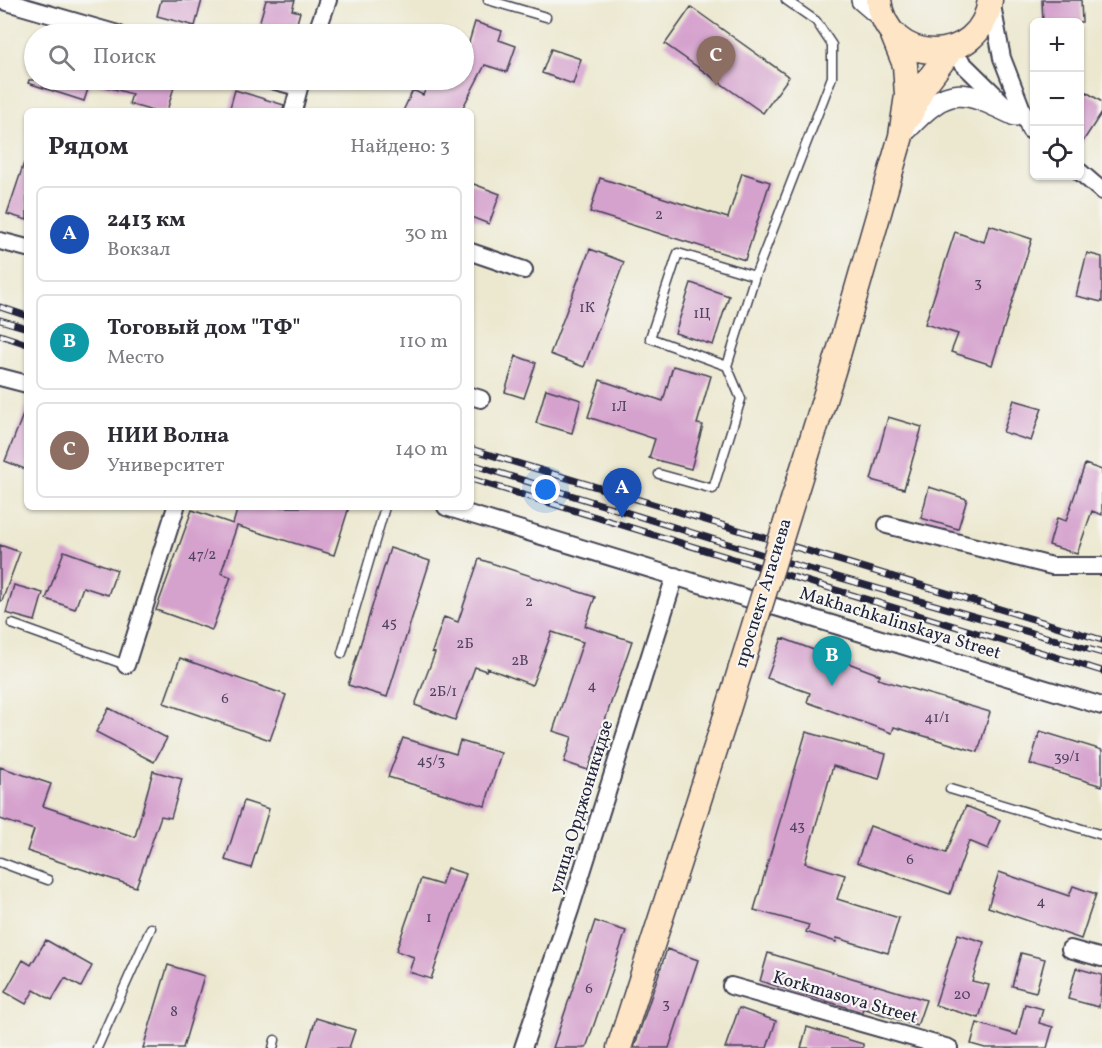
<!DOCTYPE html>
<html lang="ru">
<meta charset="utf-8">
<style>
body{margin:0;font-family:Vollkorn,serif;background:#f2f2f3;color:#2b2b33}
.controls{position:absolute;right:18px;top:18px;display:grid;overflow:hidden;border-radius:9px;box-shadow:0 2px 4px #0004}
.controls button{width:54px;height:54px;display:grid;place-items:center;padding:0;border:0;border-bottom:2px solid #e1e1e2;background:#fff;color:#2b2b33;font:30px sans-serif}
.you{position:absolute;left:546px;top:490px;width:21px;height:21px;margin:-15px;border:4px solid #fff;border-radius:50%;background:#1a73e8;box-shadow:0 0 0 9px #1a73e833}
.badge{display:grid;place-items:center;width:39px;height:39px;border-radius:50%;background:#db2777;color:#fff;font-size:20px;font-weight:700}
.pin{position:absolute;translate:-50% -50px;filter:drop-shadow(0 2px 3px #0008)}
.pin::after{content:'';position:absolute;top:32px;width:21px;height:18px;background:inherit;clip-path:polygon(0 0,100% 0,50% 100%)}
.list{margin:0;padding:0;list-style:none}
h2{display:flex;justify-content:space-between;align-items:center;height:78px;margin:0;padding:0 24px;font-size:26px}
h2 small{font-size:20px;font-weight:400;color:#7c7c81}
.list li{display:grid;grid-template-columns:39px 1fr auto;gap:18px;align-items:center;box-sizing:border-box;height:96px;margin:0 12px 12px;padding:0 12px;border:2px solid #e1e1e2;border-radius:9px}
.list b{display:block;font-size:22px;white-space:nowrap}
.list p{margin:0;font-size:20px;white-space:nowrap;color:#7c7c81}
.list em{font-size:20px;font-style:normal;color:#7c7c81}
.icon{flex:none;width:33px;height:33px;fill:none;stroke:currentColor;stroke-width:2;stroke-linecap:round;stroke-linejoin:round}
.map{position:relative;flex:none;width:1102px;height:1048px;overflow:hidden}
.search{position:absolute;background:#fff;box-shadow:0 2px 4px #0004;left:24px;top:24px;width:450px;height:66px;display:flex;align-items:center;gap:15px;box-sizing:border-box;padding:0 21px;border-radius:33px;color:#7c7c81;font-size:22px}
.panel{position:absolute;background:#fff;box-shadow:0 2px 4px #0004;left:24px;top:108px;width:450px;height:402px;border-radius:9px}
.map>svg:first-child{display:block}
.building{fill:#d5a1cd}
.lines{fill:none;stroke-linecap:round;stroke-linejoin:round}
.service-casing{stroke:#404051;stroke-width:11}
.minor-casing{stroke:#404051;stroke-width:20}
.tertiary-casing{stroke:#404051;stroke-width:24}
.secondary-casing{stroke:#404051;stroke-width:27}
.service{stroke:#fff;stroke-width:8}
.minor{stroke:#fff;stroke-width:16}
.tertiary{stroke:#fff;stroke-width:21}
.secondary{stroke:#fde5c5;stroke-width:24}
.rail-casing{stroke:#22223b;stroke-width:7}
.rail{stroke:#f6f6f2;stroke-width:4.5;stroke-dasharray:14;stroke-linecap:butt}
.secondary-bridge-casing{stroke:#404051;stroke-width:27;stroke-linecap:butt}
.secondary-bridge{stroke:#fde5c5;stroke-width:24}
.labels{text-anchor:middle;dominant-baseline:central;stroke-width:4.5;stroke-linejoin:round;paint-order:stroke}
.number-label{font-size:15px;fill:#4f4260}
.street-label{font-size:18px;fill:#22223b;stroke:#f6f6f2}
</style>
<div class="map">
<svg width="1102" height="1048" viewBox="0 0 1102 1048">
<rect width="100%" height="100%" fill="#f6f6f2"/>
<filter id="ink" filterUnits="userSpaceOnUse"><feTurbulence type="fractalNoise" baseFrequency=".0167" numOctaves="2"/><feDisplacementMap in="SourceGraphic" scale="12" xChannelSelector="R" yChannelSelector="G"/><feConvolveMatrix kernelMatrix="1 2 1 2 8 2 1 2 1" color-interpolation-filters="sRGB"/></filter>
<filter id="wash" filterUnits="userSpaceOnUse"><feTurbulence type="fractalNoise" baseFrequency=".008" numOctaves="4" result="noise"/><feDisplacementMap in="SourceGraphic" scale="24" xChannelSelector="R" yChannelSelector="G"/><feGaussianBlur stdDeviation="1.35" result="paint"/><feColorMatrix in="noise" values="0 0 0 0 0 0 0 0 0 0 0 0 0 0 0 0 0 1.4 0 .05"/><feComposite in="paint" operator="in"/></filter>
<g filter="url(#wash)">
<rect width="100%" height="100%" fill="#ece8d0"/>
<g id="blocks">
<path class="building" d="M 161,0 L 202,0 L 195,26 L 157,16 Z
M 266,0 L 295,0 L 292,10 L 300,12 L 294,34 L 256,34 Z
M 1042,0 L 1081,0 L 1082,22 L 1043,22 Z
M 691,7 L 789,77 L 763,113 L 665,44 Z
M 475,22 L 502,31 L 499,40 L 516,46 L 507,72 L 485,65 L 461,111 L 403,111 L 413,90 L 423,95 L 430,80 L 450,87 L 454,80 L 464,80 L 464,59 Z
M 551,49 L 581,59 L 573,84 L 542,73 Z
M 29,80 L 91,80 L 84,101 L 28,83 Z
M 97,80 L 176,80 L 167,111 L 153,111 L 129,104 L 132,94 L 96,84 Z
M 1080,88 L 1102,102 L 1102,112 L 1080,146 Z
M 235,90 L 284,105 L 283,111 L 229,111 Z
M 24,163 L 27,163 L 27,220 L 7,214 Z
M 742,173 L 770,182 L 745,260 L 590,212 L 600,178 L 728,218 Z
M 471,183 L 500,194 L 489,224 L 471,217 Z
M 989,225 L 1032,239 L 992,365 L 951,352 L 958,334 L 925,324 L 955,232 L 984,242 Z
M 590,249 L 624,262 L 584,367 L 550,354 Z
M 1087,253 L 1102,257 L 1102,302 L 1076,296 Z
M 691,283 L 729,296 L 713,345 L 675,333 Z
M 516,356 L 536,363 L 524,398 L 505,392 Z
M 673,366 L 711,376 L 697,424 L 703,425 L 691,469 L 649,458 L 655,439 L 588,417 L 600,380 L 663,401 Z
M 546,389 L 581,400 L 572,433 L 536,423 Z
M 1014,400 L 1042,408 L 1031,441 L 1003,432 Z
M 26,407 L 27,407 L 27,470 L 5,461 Z
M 888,417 L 922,427 L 904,489 L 871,480 Z
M 1085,464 L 1102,470 L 1102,515 L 1092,511 L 1077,554 L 1049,545 L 1057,518 L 1066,521 Z
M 929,487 L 967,499 L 958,529 L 921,518 Z
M 238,507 L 349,507 L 334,555 L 237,526 L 221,573 L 231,577 L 212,630 L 156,610 L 192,510 L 233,524 Z
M 0,545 L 20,552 L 2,601 L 0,601 Z
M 390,548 L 430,561 L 387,697 L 348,685 Z
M 64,551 L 117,570 L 108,595 L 83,587 L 75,609 L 46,599 Z
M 479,559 L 595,597 L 585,626 L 632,641 L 588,770 L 564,762 L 572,737 L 553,731 L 583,642 L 552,632 L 532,685 L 487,668 L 486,671 L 475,667 L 455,720 L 415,705 L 435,653 L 432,652 L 444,617 L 458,622 Z
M 14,585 L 43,593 L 35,621 L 6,613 Z
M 782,638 L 880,675 L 878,679 L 990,712 L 978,752 L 894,727 L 892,733 L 807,702 L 810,693 L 767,678 Z
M 180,658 L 286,695 L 270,740 L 164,703 Z
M 109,708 L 167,738 L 154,762 L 96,732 Z
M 1040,731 L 1102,750 L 1102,786 L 1030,764 Z
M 806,732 L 886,754 L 879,779 L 833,766 L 805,863 L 845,875 L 837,899 L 899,918 L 888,953 L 837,938 L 836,942 L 806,932 L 809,925 L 754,910 Z
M 403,738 L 456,754 L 460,741 L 501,753 L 485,806 L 388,777 Z
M 0,767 L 51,784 L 43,806 L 135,837 L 153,771 L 182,779 L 171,818 L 161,816 L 136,887 L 27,851 L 34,830 L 0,819 Z
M 244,801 L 269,809 L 251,868 L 225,860 Z
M 966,806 L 1000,820 L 988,849 L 969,841 L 950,894 L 857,862 L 870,826 L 946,853 Z
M 447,868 L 466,874 L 431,979 L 409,972 L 414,957 L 396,951 L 421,879 L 441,885 Z
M 999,872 L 1069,896 L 1073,886 L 1096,894 L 1081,939 L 988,907 Z
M 595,921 L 626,931 L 586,1048 L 553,1048 Z
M 958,934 L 984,942 L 972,981 L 989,985 L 979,1018 L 935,1005 Z
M 46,940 L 92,966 L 81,987 L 65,978 L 52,1000 L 34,990 L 26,1004 L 5,992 L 23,960 L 31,965 Z
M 667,949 L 698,960 L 669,1048 L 634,1048 Z
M 768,953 L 926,1000 L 917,1026 L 863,1008 L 862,1012 L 760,981 Z
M 1021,953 L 1045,959 L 1036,992 L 1012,986 Z
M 168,965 L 204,976 L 183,1048 L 143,1048 Z
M 1076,968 L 1102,975 L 1099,1007 L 1068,999 Z
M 1025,1004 L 1043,1009 L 1039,1023 L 1053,1027 L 1047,1048 L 985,1048 L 971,1044 L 977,1023 L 1017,1035 Z
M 739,1008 L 776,1021 L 767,1048 L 725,1048 Z
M 316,1018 L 355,1030 L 349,1048 L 307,1048 Z
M 807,1027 L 863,1044 L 863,1048 L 801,1048 Z"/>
</g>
</g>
<g filter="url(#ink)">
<use href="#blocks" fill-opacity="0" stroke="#404051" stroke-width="1.5"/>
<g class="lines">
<defs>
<path id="service" d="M 488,0 L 546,17
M 727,366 L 755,276
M 659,474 L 713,489 L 741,399 L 727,366 L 650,338 L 678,253 L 755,276 L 832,77 L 832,45 L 816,21 L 786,0
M 12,624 L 126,665
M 342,653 L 385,507
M 950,789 L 1102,835
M 0,862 L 48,880
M 97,1048 L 151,928
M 273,1048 L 275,1040"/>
<path id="minor" d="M 0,0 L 118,34
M 991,0 L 1002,58 L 1030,130
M 316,34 L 328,0
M 950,51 L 1009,109
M 272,80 L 298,87
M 293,111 L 301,80
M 1080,172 L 1102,191
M 0,241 L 27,248
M 471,252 L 524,270
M 0,377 L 27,384
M 471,396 L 481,399
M 446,507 L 1102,706
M 887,525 L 1052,566 L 1102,566
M 126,665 L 176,507
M 1070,949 L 1102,958
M 731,986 L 949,1048
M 523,1048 L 570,910 L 675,576"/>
<path id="tertiary" d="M 862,0 L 883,18
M 907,129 C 949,83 963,90 1015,115"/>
<path id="secondary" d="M 879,0 C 886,68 982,68 990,0
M 909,117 L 923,87 L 950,51
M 838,355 L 901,136 L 907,95 L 905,65 L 892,33
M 619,1048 L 725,719"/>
</defs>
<use href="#service" class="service-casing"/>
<use href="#minor" class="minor-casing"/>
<use href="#tertiary" class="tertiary-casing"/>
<use href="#secondary" class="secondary-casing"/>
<use href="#service" class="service"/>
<use href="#minor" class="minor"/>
<use href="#tertiary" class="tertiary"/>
<use href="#secondary" class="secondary"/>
<defs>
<path id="rail" d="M 0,307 L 27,316
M 0,320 L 27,328
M 0,335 L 27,344
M 471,449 L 1102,640
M 471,464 L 799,566 L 1102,653
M 471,479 L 1102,671"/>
</defs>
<use href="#rail" class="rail-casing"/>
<use href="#rail" class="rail"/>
<defs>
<path id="secondary-bridge" d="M 725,719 L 838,355"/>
</defs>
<use href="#secondary-bridge" class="secondary-bridge-casing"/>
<use href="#secondary-bridge" class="secondary-bridge"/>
</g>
</g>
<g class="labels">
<g class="number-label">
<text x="659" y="215">2</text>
<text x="978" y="283">3</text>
<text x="587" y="308">1К</text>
<text x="702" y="314">1Ц</text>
<text x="619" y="407">1Л</text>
<text x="202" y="555">47/2</text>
<text x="529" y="602">2</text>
<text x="389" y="623">45</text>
<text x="465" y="644">2Б</text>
<text x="520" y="661">2В</text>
<text x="592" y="686">4</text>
<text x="443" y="692">2Б/1</text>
<text x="225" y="699">6</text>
<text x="937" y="718">41/1</text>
<text x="1067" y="757">39/1</text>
<text x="431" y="761">45/3</text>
<text x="797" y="826">43</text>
<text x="910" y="860">6</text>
<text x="1041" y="902">4</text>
<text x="429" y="918">1</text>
<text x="589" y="989">6</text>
<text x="962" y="995">20</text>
<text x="666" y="1004">3</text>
<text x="174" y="1012">8</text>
</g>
<g class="street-label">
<text transform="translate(764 593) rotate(-73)">проспект Агасиева</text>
<text transform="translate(900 624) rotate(17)">Makhachkalinskaya Street</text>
<text transform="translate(582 807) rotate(-73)">улица Орджоникидзе</text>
<text transform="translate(845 998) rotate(16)">Korkmasova Street</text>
</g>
</g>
</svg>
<div class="controls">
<button>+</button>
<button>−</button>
<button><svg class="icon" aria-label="locate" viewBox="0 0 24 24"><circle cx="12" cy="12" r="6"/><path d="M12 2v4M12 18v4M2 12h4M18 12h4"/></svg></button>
</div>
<div class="you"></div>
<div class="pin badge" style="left:622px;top:518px;background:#1a4fb4">A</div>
<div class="pin badge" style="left:832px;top:686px;background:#0f9aa8">B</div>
<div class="pin badge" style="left:716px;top:86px;background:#8d6e63">C</div>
<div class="search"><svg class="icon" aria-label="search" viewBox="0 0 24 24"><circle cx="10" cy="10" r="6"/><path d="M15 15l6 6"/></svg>Поиск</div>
<section class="panel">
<h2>Рядом<small>Найдено: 3</small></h2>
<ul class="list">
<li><span class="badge" style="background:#1a4fb4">A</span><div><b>2413 км</b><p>Вокзал</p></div><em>30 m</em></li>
<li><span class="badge" style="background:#0f9aa8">B</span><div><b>Тоговый дом &quot;ТФ&quot;</b><p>Место</p></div><em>110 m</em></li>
<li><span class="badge" style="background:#8d6e63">C</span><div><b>НИИ Волна</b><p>Университет</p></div><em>140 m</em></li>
</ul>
</section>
</div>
